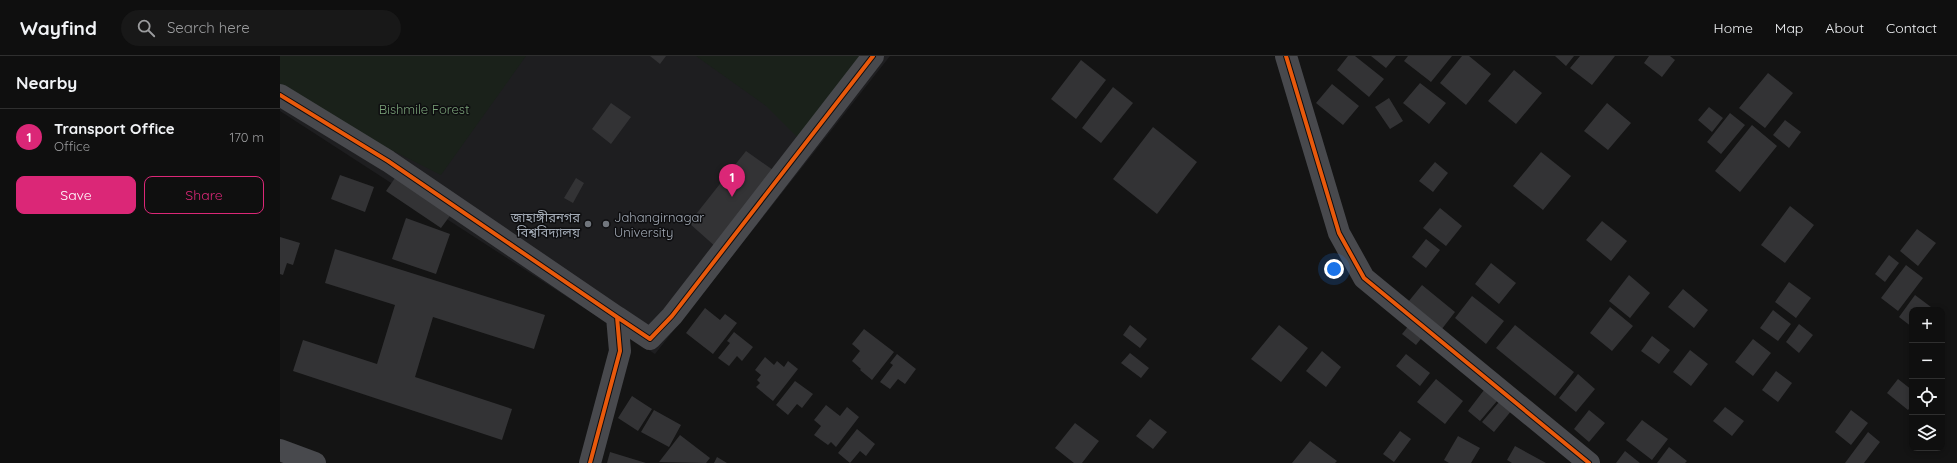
<!DOCTYPE html>
<meta charset="utf-8">
<style>
body{margin:0;font-family:Quicksand,"Noto Sans Bengali",sans-serif;background:#181818;color:#f1f3f6}
.controls{position:absolute;right:12px;bottom:12px;display:grid;overflow:hidden;border-radius:8px;box-shadow:0 2px 6px #0003}
.controls button{width:36px;height:36px;display:grid;place-items:center;padding:0;border:0;border-bottom:1px solid #2f2f2f;background:#0f0f0f;color:#f1f3f6;font:20px sans-serif}
.you{position:absolute;left:1054px;top:213px;width:14px;height:14px;margin:-10px;border:3px solid #fff;border-radius:50%;background:#1a73e8;box-shadow:0 0 0 6px #1a73e833}
.badge{display:grid;place-items:center;width:26px;height:26px;border-radius:50%;background:#db2777;color:#fff;font-size:13px;font-weight:700}
.pin{position:absolute;translate:-50% -33px;filter:drop-shadow(0 1px 2px #0008)}
.pin::after{content:'';position:absolute;top:21px;width:14px;height:12px;background:inherit;clip-path:polygon(0 0,100% 0,50% 100%)}
.list{margin:0;padding:0;list-style:none}
h2{display:flex;justify-content:space-between;align-items:center;height:52px;margin:0;padding:0 16px;font-size:17px}
h2 small{font-size:13px;font-weight:400;color:#9b9c9e}
.list li{display:grid;grid-template-columns:26px 1fr auto;gap:12px;align-items:center;box-sizing:border-box;height:56px;padding:0 16px;border-top:1px solid #2f2f2f}
.list b{display:block;font-size:15px;white-space:nowrap}
.list p{margin:0;font-size:13px;white-space:nowrap;color:#9b9c9e}
.list em{font-size:13px;font-style:normal;color:#9b9c9e}
.actions{display:flex;gap:8px;padding:12px 16px}
.actions a{flex:1;padding:9px 0;border:1px solid #db2777;border-radius:8px;text-align:center;font-size:14px;color:#db2777}
.actions .main{background:#db2777;color:#fff}
.icon{flex:none;width:22px;height:22px;fill:none;stroke:currentColor;stroke-width:2;stroke-linecap:round;stroke-linejoin:round}
.map{position:relative;flex:none;width:1677px;height:407px;overflow:hidden}
header{display:flex;align-items:center;gap:24px;box-sizing:border-box;height:56px;padding:0 20px;background:#0f0f0f;border-bottom:1px solid #2f2f2f}
header strong{font-size:19px}
nav{display:flex;gap:22px;margin-inline-start:auto;font-size:14px}
.search{width:280px;height:36px;background:#181818;display:flex;align-items:center;gap:10px;box-sizing:border-box;padding:0 14px;border-radius:22px;color:#9b9c9e;font-size:15px}
main{display:flex}
aside{flex:1;background:#0f0f0f}
.map>svg:first-child{display:block}
.built{fill:#1e1e20}
.green{fill:#1a211a}
.building{fill:#333335}
.lines{fill:none;stroke-linecap:round;stroke-linejoin:round}
.minor{stroke:#48494d;stroke-width:22}
.cycleway-casing{stroke:#0e0e10;stroke-width:6}
.cycleway{stroke:#e8590c;stroke-width:4}
.poi-dot{fill:#71767d;stroke:#0e0e10;stroke-width:1.5}
.labels{text-anchor:middle;dominant-baseline:central;stroke-width:3;stroke-linejoin:round;paint-order:stroke}
.park-label{font-size:13px;fill:#7ba379;stroke:#0e0e10}
.poi-label{font-size:13px;fill:#a3abb6;stroke:#0e0e10;text-anchor:end}
</style>
<header>
<strong>Wayfind</strong>
<div class="search"><svg class="icon" aria-label="search" viewBox="0 0 24 24"><circle cx="10" cy="10" r="6"/><path d="M15 15l6 6"/></svg>Search here</div>
<nav><a>Home</a><a>Map</a><a>About</a><a>Contact</a></nav>
</header>
<main>
<aside>
<h2>Nearby<small></small></h2>
<ul class="list">
<li><span class="badge">1</span><div><b>Transport Office</b><p>Office</p></div><em>170 m</em></li>
</ul>
<div class="actions"><a class="main">Save</a><a>Share</a></div>
</aside>
<div class="map">
<svg width="1677" height="407" viewBox="0 0 1677 407">
<rect width="100%" height="100%" fill="#141414"/>
<path class="built" d="M 0,0 L 610,0 L 375,298 L 0,55 Z"/>
<path class="green" d="M 0,0 L 246,0 L 161,119 L 0,38 Z
M 416,0 L 593,0 L 524,88 L 486,50 Z"/>
<path class="building" d="M 370,0 L 386,0 L 380,8 Z
M 1068,0 L 1075,0 L 1104,23 L 1089,41 L 1057,14 Z
M 1091,0 L 1116,0 L 1106,12 Z
M 1128,0 L 1172,0 L 1151,26 L 1124,5 Z
M 1182,0 L 1189,0 L 1211,18 L 1186,49 L 1160,27 Z
M 1275,0 L 1294,0 L 1286,10 Z
M 1300,0 L 1335,0 L 1312,29 L 1290,12 Z
M 1369,0 L 1390,0 L 1395,4 L 1382,21 L 1364,7 Z
M 801,4 L 826,24 L 796,63 L 771,43 Z
M 1234,14 L 1262,37 L 1236,68 L 1208,45 Z
M 1488,17 L 1513,37 L 1485,72 L 1459,52 Z
M 1140,27 L 1166,47 L 1149,68 L 1123,47 Z
M 1052,28 L 1079,50 L 1063,69 L 1036,47 Z
M 833,31 L 853,47 L 821,87 L 802,72 Z
M 1109,42 L 1123,65 L 1110,73 L 1095,51 Z
M 331,47 L 351,61 L 331,88 L 312,73 Z
M 1327,47 L 1351,67 L 1328,94 L 1304,75 Z
M 1429,51 L 1443,62 L 1432,76 L 1418,64 Z
M 1450,57 L 1465,69 L 1441,98 L 1427,86 Z
M 1505,64 L 1521,76 L 1509,92 L 1493,79 Z
M 1472,69 L 1497,90 L 1460,136 L 1435,115 Z
M 873,71 L 917,106 L 877,158 L 833,123 Z
M 466,95 L 493,114 L 437,192 L 409,167 Z
M 1261,96 L 1291,120 L 1263,154 L 1233,130 Z
M 1155,106 L 1168,117 L 1153,136 L 1139,125 Z
M 60,119 L 94,131 L 85,156 L 51,143 Z
M 117,119 L 172,157 L 161,172 L 106,135 Z
M 296,122 L 304,127 L 293,147 L 284,142 Z
M 1510,150 L 1534,169 L 1505,207 L 1481,189 Z
M 1160,152 L 1182,170 L 1166,190 L 1143,172 Z
M 126,162 L 170,178 L 156,218 L 112,203 Z
M 1322,165 L 1347,185 L 1331,205 L 1306,184 Z
M 1637,173 L 1656,187 L 1638,210 L 1620,195 Z
M 0,181 L 20,187 L 13,209 L 7,207 L 3,219 L 0,218 Z
M 1146,183 L 1160,194 L 1146,212 L 1132,201 Z
M 55,193 L 265,259 L 254,293 L 153,261 L 135,321 L 232,353 L 222,384 L 13,315 L 23,284 L 97,308 L 115,249 L 45,227 Z
M 1609,199 L 1619,207 L 1605,226 L 1595,218 Z
M 1211,207 L 1236,227 L 1219,248 L 1195,228 Z
M 1626,209 L 1643,222 L 1618,255 L 1601,242 Z
M 1349,219 L 1370,237 L 1350,262 L 1329,245 Z
M 1509,226 L 1531,242 L 1516,262 L 1495,246 Z
M 1142,229 L 1175,256 L 1158,278 L 1124,251 Z
M 1403,233 L 1428,254 L 1414,272 L 1388,251 Z
M 1635,239 L 1655,254 L 1632,254 L 1632,271 L 1619,261 Z
M 1192,240 L 1224,265 L 1206,288 L 1175,262 Z
M 1330,251 L 1353,270 L 1332,295 L 1310,277 Z
M 425,252 L 440,264 L 445,258 L 457,267 L 433,298 L 406,277 Z
M 1493,254 L 1511,268 L 1498,285 L 1480,272 Z
M 1130,268 L 1144,279 L 1136,289 L 1122,278 Z
M 1519,268 L 1533,279 L 1519,297 L 1506,286 Z
M 850,269 L 867,283 L 860,292 L 843,279 Z
M 999,269 L 1028,292 L 1001,326 L 971,303 Z
M 1235,269 L 1294,316 L 1275,340 L 1216,292 Z
M 584,273 L 614,296 L 592,324 L 580,314 L 581,313 L 572,305 L 580,295 L 572,288 Z
M 454,276 L 473,291 L 462,305 L 457,300 L 449,310 L 438,302 L 450,287 L 447,285 Z
M 1372,280 L 1390,294 L 1379,308 L 1361,295 Z
M 1473,283 L 1491,297 L 1473,320 L 1455,306 Z
M 1410,294 L 1428,308 L 1411,330 L 1393,316 Z
M 1042,295 L 1061,311 L 1046,331 L 1026,315 Z
M 850,297 L 869,312 L 861,322 L 841,307 Z
M 617,298 L 636,313 L 625,328 L 618,323 L 610,333 L 600,326 L 613,309 L 610,307 Z
M 1126,298 L 1150,317 L 1140,330 L 1116,310 Z
M 485,301 L 494,309 L 497,305 L 504,311 L 508,305 L 518,313 L 493,345 L 476,331 L 480,327 L 477,324 L 481,319 L 475,314 Z
M 1496,315 L 1512,327 L 1498,346 L 1482,334 Z
M 1298,318 L 1315,333 L 1296,356 L 1279,342 Z
M 1156,323 L 1183,345 L 1165,368 L 1137,346 Z
M 1618,323 L 1632,334 L 1632,349 L 1628,354 L 1607,337 Z
M 515,325 L 533,338 L 522,352 L 517,348 L 508,359 L 496,349 Z
M 1204,334 L 1217,345 L 1200,365 L 1188,355 Z
M 1225,339 L 1236,349 L 1214,376 L 1202,366 Z
M 352,340 L 372,353 L 358,375 L 338,362 Z
M 546,349 L 560,360 L 567,351 L 579,361 L 556,391 L 551,386 L 548,389 L 534,379 L 541,370 L 534,364 Z
M 1445,351 L 1464,365 L 1452,380 L 1433,365 Z
M 374,354 L 401,369 L 389,391 L 361,376 Z
M 1309,354 L 1325,367 L 1309,386 L 1294,373 Z
M 1571,354 L 1588,367 L 1571,389 L 1555,376 Z
M 870,363 L 887,376 L 873,393 L 856,380 Z
M 1362,364 L 1388,383 L 1372,404 L 1346,384 Z
M 795,367 L 819,385 L 802,407 L 794,407 L 775,392 Z
M 577,373 L 595,388 L 586,400 L 580,395 L 570,407 L 558,397 Z
M 1120,375 L 1131,383 L 1114,406 L 1103,398 Z
M 1588,376 L 1600,386 L 1584,407 L 1565,407 Z
M 400,379 L 430,402 L 426,407 L 379,406 Z
M 1178,380 L 1200,392 L 1191,407 L 1169,407 L 1164,404 Z
M 1030,385 L 1057,405 L 1055,407 L 1012,407 Z
M 1235,390 L 1266,407 L 1232,407 L 1227,404 Z
M 1389,391 L 1407,405 L 1405,407 L 1377,407 Z
M 1345,395 L 1360,407 L 1336,407 Z
M 330,396 L 366,407 L 327,407 Z
M 437,401 L 447,407 L 434,407 Z"/>
<g class="lines">
<path class="minor" d="M 1006,0 L 1059,177 L 1084,222 L 1309,407
M 0,39 L 108,105 L 337,261 L 340,295 L 310,407
M 337,261 L 370,283 L 392,260 L 593,0
M 0,394 L 35,407"/>
<defs>
<path id="cycleway" d="M 1006,0 L 1059,177 L 1084,222 L 1309,407
M 0,39 L 108,105 L 337,261 L 340,295 L 310,407
M 337,261 L 370,283 L 392,260 L 593,0"/>
</defs>
<use href="#cycleway" class="cycleway-casing"/>
<use href="#cycleway" class="cycleway"/>
</g>
<g class="poi-dot">
<circle cx="308" cy="168" r="4"/>
<circle cx="326" cy="168" r="4"/>
</g>
<g class="labels">
<g class="park-label">
<text x="144" y="53">Bishmile Forest</text>
</g>
<g class="poi-label">
<text x="300" y="161">জাহাঙ্গীরনগর<tspan x="300" dy="15">বিশ্ববিদ্যালয়</tspan></text>
<text x="334" y="161" text-anchor="start">Jahangirnagar<tspan x="334" dy="15">University</tspan></text>
</g>
</g>
</svg>
<div class="controls">
<button>+</button>
<button>−</button>
<button><svg class="icon" aria-label="locate" viewBox="0 0 24 24"><circle cx="12" cy="12" r="6"/><path d="M12 2v4M12 18v4M2 12h4M18 12h4"/></svg></button>
<button><svg class="icon" aria-label="layers" viewBox="0 0 24 24"><path d="M12 4l9 5-9 5-9-5zM3 14l9 5 9-5"/></svg></button>
</div>
<div class="you"></div>
<div class="pin badge" style="left:452px;top:141px">1</div>
</div>
</main>
